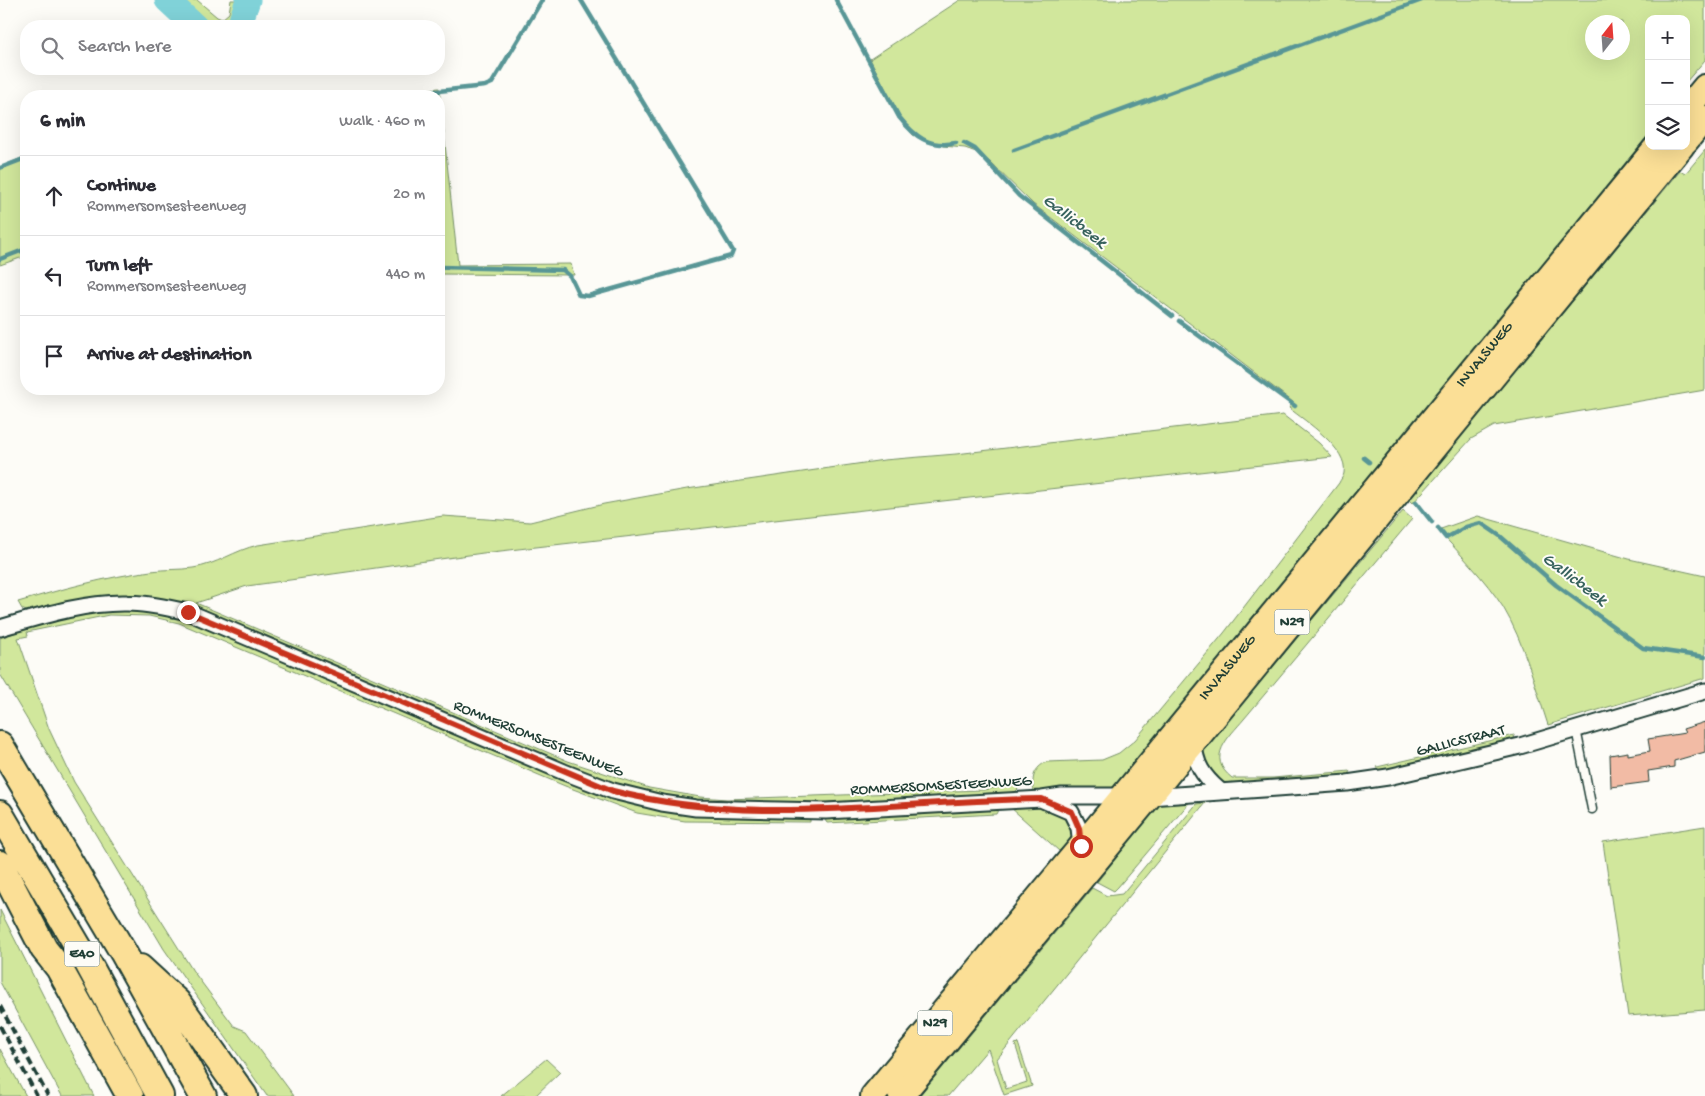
<!DOCTYPE html>
<meta charset="utf-8">
<style>
body{margin:0;font-family:"Gochi Hand",sans-serif;background:#f2f2f3;color:#2b2b33}
.controls{position:absolute;right:15px;top:15px;display:grid;overflow:hidden;border-radius:10px;box-shadow:0 5px 20px #0002}
.controls button{width:45px;height:45px;display:grid;place-items:center;padding:0;border:0;border-bottom:1px solid #e1e1e2;background:#fff;color:#2b2b33;font:25px sans-serif}
.compass{position:absolute;left:1585px;top:15px;width:45px;height:45px;border-radius:50%;background:#fff;box-shadow:0 5px 20px #0002;rotate:17deg}
.stop{position:absolute;width:15px;height:15px;margin:-11px;border:4px solid #c8321e;border-radius:50%;background:#fff}
.stop.end{background:#c8321e;border-color:#fff;box-shadow:0 1px 5px #0008}
.list{margin:0;padding:0;list-style:none}
h2{display:flex;justify-content:space-between;align-items:center;height:65px;margin:0;padding:0 20px;font-size:21px}
h2 small{font-size:16px;font-weight:400;color:#7c7c81}
.list li{display:grid;grid-template-columns:32px 1fr auto;gap:15px;align-items:center;box-sizing:border-box;height:80px;padding:0 20px;border-top:1px solid #e1e1e2}
.list b{display:block;font-size:19px;white-space:nowrap}
.list p{margin:0;font-size:16px;white-space:nowrap;color:#7c7c81}
.list em{font-size:16px;font-style:normal;color:#7c7c81}
.icon{flex:none;width:28px;height:28px;fill:none;stroke:currentColor;stroke-width:2;stroke-linecap:round;stroke-linejoin:round}
.map{position:relative;flex:none;width:1705px;height:1096px;overflow:hidden}
.search{position:absolute;background:#fff;box-shadow:0 5px 20px #0002;left:20px;top:20px;width:425px;height:55px;display:flex;align-items:center;gap:12px;box-sizing:border-box;padding:0 18px;border-radius:20px;color:#7c7c81;font-size:19px}
.panel{position:absolute;background:#fff;box-shadow:0 5px 20px #0002;left:20px;top:90px;width:425px;height:305px;border-radius:20px}
.map>svg:first-child{display:block}
.green{fill:#d1e79c;stroke:#789268;fill-rule:evenodd}
.lines{fill:none;stroke-linecap:round;stroke-linejoin:round}
.stream{stroke:#599696;stroke-width:4.5}
.river{stroke:#80d2d8;stroke-width:25}
.building{fill:#f2bba5;stroke:#1f3d34}
.service-casing{stroke:#1f3d34;stroke-width:11}
.minor-casing{stroke:#1f3d34;stroke-width:19}
.trunk-casing{stroke:#1f3d34;stroke-width:28}
.motorway-casing{stroke:#1f3d34;stroke-width:30}
.service{stroke:#fdfcf7;stroke-width:8}
.minor{stroke:#fdfcf7;stroke-width:15}
.trunk{stroke:#fbdf96;stroke-width:24}
.motorway{stroke:#fbdf96;stroke-width:26}
.rail{stroke:#1f3d34;stroke-width:4;stroke-dasharray:8 4;stroke-linecap:butt}
.route{stroke:#c8321e;stroke-width:6}
.labels{text-anchor:middle;dominant-baseline:central;stroke-width:4;stroke-linejoin:round;paint-order:stroke}
.shield{fill:#fdfcf7;stroke:#62766e;stroke-width:1}
.shield-label{font-size:15px;font-weight:bold;fill:#1f3d34}
.street-label{font-size:16px;fill:#1f3d34;stroke:#fdfcf7}
.water-label{font-size:18px;font-style:italic;fill:#37625d;stroke:#fdfcf7}
</style>
<div class="map">
<svg width="1705" height="1096" viewBox="0 0 1705 1096">
<rect width="100%" height="100%" fill="#fdfcf7"/>
<filter id="ink" filterUnits="userSpaceOnUse"><feTurbulence type="fractalNoise" baseFrequency=".02" numOctaves="2"/><feDisplacementMap in="SourceGraphic" scale="10" xChannelSelector="R" yChannelSelector="G"/><feConvolveMatrix kernelMatrix="1 2 1 2 8 2 1 2 1" color-interpolation-filters="sRGB"/></filter>
<g filter="url(#ink)">
<path class="green" d="M 182,0 L 197,0 L 217,17 L 222,19 L 229,13 L 231,0 L 239,0 L 231,26 C 204,26 200,17 182,0 Z
M 960,0 L 1705,0 L 1705,60 L 1686,82 L 1686,19 L 1649,19 L 1649,136 L 1114,787 L 1105,791 L 1034,792 C 1031,779 1034,767 1047,762 L 1102,760 L 1119,753 L 1135,740 L 1224,633 L 1339,483 C 1340,480 1344,476 1344,473 C 1349,449 1305,421 1289,408 L 1293,402 L 1033,204 L 990,162 L 976,152 L 965,148 L 943,146 L 913,135 L 902,120 L 870,59 ZM 1592,22 L 1622,22 L 1622,52 L 1592,52 Z
M 439,88 L 458,265 L 571,264 L 574,275 L 439,274 L 439,96 L 364,96 Z
M 1705,150 L 1705,390 L 1494,426 L 1471,439 L 1413,503 L 1409,499 L 1680,171 L 1685,174 Z
M 26,156 L 26,256 L 0,265 L 0,167 Z
M 1283,415 L 1319,443 L 1332,457 L 483,553 L 247,586 L 196,603 L 568,761 L 649,788 L 700,797 L 727,799 L 983,790 L 1018,784 L 1022,781 L 1018,789 L 1012,795 L 760,805 L 684,800 L 605,783 L 191,608 L 28,612 L 22,609 L 18,602 C 62,589 106,577 151,571 C 165,569 179,570 193,568 C 216,565 235,550 258,545 L 443,516 L 530,522 L 604,504 L 687,489 L 884,460 L 956,454 Z
M 1403,511 L 1412,519 L 1244,719 C 1229,737 1205,757 1232,778 L 1273,778 L 1350,771 L 1346,778 L 1252,784 L 1218,782 L 1202,758 L 1204,749 Z
M 1478,516 L 1629,559 L 1705,576 L 1705,678 L 1548,725 C 1535,686 1524,642 1503,607 C 1485,579 1460,554 1438,530 Z
M 125,608 L 190,619 L 619,799 L 810,818 L 810,822 L 685,821 L 637,813 L 565,786 L 179,623 L 149,616 L 109,615 L 27,632 L 28,636 L 18,638 L 49,729 L 74,782 L 193,971 L 234,1026 L 246,1031 L 294,1096 L 267,1096 L 164,949 L 0,674 L 0,638 L 64,615 Z
M 1514,735 L 1515,741 L 1381,772 L 1377,767 Z
M 1194,797 L 1118,887 L 1114,891 L 1097,882 L 1159,804 L 1164,800 Z
M 1205,803 L 997,1059 L 1006,1089 L 1027,1082 L 1015,1044 L 1018,1043 L 1032,1086 L 1004,1095 L 988,1049 L 948,1096 L 919,1096 L 1092,888 L 1107,896 L 1122,894 L 1194,807 L 1196,804 Z
M 1039,806 C 1062,810 1069,814 1073,837 L 1059,851 L 1010,807 Z
M 999,808 L 996,814 L 827,823 L 825,820 L 827,816 Z
M 1705,826 L 1705,1010 L 1628,1016 L 1603,842 Z
M 0,910 L 94,1096 L 62,1096 L 0,982 Z
M 0,1049 L 26,1096 L 0,1096 Z
M 546,1059 L 560,1072 L 535,1096 L 501,1096 Z"/>
<g class="lines">
<path class="stream" d="M 836,0 L 899,117 C 915,137 929,148 956,143
M 392,96 L 485,86 L 492,83 L 542,0
M 964,143 L 975,149 L 1019,196 L 1172,316
M 1014,150 L 1422,0
M 0,168 L 26,158
M 0,259 L 26,249
M 439,267 L 563,270 L 570,276 L 579,295 L 588,296 L 731,256 L 733,251 L 581,0
M 1179,321 L 1295,406
M 1364,458 L 1369,462
M 1416,502 L 1432,522
M 1438,528 L 1446,538 L 1466,527 L 1481,523 L 1500,536 L 1556,585 L 1643,648 L 1705,657"/>
<path class="river" d="M 167,0 L 195,26
M 239,26 L 248,0"/>
</g>
<path class="building" d="M 1705,722 L 1705,752 L 1674,761 L 1674,767 L 1648,771 L 1649,782 L 1611,787 L 1610,755 L 1628,752 L 1628,755 L 1650,751 L 1648,739 L 1685,733 L 1683,729 Z"/>
<g class="lines">
<defs>
<path id="service" d="M 1576,729 L 1592,809"/>
<path id="minor" d="M 0,628 C 41,616 85,602 127,603 C 148,603 168,608 188,612 L 564,772 L 613,791 L 662,803 L 696,808 L 826,811 L 1042,799 L 1062,796 L 1123,796
M 1194,743 C 1195,764 1203,776 1219,790
M 1149,797 L 1347,783 L 1388,777 L 1520,746 L 1705,691
M 1043,800 L 1071,812 L 1079,828 L 1081,846"/>
<g id="trunk">
<path d="M 1686,110 L 1705,87"/>
<path d="M 1686,141 L 1705,118"/>
<path id="s1" d="M 873,1096 L 1123,796 L 1657,146"/>
<path d="M 901,1096 L 1149,797 L 1682,146"/>
</g>
<path id="motorway" d="M 0,745 L 123,952 L 203,1096
M 0,814 L 89,965 L 160,1096
M 0,864 L 44,949 L 59,968 L 130,1096
M 140,968 L 177,1002 L 244,1096"/>
</defs>
<use href="#service" class="service-casing"/>
<use href="#minor" class="minor-casing"/>
<use href="#trunk" class="trunk-casing"/>
<use href="#motorway" class="motorway-casing"/>
<use href="#service" class="service"/>
<use href="#minor" class="minor"/>
<use href="#trunk" class="trunk"/>
<use href="#motorway" class="motorway"/>
<path class="rail" d="M 0,1006 L 48,1096
M 0,1026 L 37,1096"/>
</g>
</g>
<g class="lines" filter="url(#ink)">
<path class="route" d="M 188,612 L 613,791 C 754,828 899,800 1042,799 L 1072,812 L 1079,828 L 1081,846"/>
</g>
<g class="labels">
<g class="shield">
<rect x="1274.5" y="609.5" width="35" height="25" rx="4"/>
<rect x="64.5" y="941.5" width="35" height="25" rx="4"/>
<rect x="917.5" y="1010.5" width="35" height="25" rx="4"/>
</g>
<g class="shield-label">
<text x="1292" y="622">N29</text>
<text x="82" y="954">E40</text>
<text x="935" y="1023">N29</text>
</g>
<g class="street-label">
<text stroke="none"><textPath href="#s1" startOffset="961">INVALSWEG</textPath></text>
<text stroke="none"><textPath href="#s1" startOffset="556">INVALSWEG</textPath></text>
<text transform="translate(538 740) rotate(22)">ROMMERSOMSESTEENWEG</text>
<text transform="translate(1461 742) rotate(-14)">GALLICSTRAAT</text>
<text transform="translate(941 787) rotate(-3)">ROMMERSOMSESTEENWEG</text>
</g>
<g class="water-label">
<text transform="translate(1074 222) rotate(38)">Gallicbeek</text>
<text transform="translate(1574 580) rotate(37)">Gallicbeek</text>
</g>
</g>
</svg>
<div class="controls">
<button>+</button>
<button>−</button>
<button><svg class="icon" aria-label="layers" viewBox="0 0 24 24"><path d="M12 4l9 5-9 5-9-5zM3 14l9 5 9-5"/></svg></button>
</div>
<svg class="compass" viewBox="-18 -18 36 36"><path d="M0-13l5 13h-10z" fill="#e53935"/><path d="M0 13l5-13h-10z" fill="#7c7c81"/></svg>
<div class="stop" style="left:1081px;top:846px"></div>
<div class="stop end" style="left:188px;top:612px"></div>
<div class="search"><svg class="icon" aria-label="search" viewBox="0 0 24 24"><circle cx="10" cy="10" r="6"/><path d="M15 15l6 6"/></svg>Search here</div>
<section class="panel">
<h2>6 min<small>Walk · 460 m</small></h2>
<ul class="list">
<li><svg class="icon" aria-label="ahead" viewBox="0 0 24 24"><path d="M12 20V5M6 11l6-6 6 6"/></svg><div><b>Continue</b><p>Rommersomsesteenweg</p></div><em>20 m</em></li>
<li><svg class="icon" aria-label="left" viewBox="0 0 24 24"><path d="M17 20v-9H6M10 6l-5 5 5 5"/></svg><div><b>Turn left</b><p>Rommersomsesteenweg</p></div><em>440 m</em></li>
<li><svg class="icon" aria-label="arrive" viewBox="0 0 24 24"><path d="M6 21V4h12l-3 4 3 4H6"/></svg><div><b>Arrive at destination</b></div></li>
</ul>
</section>
</div>
